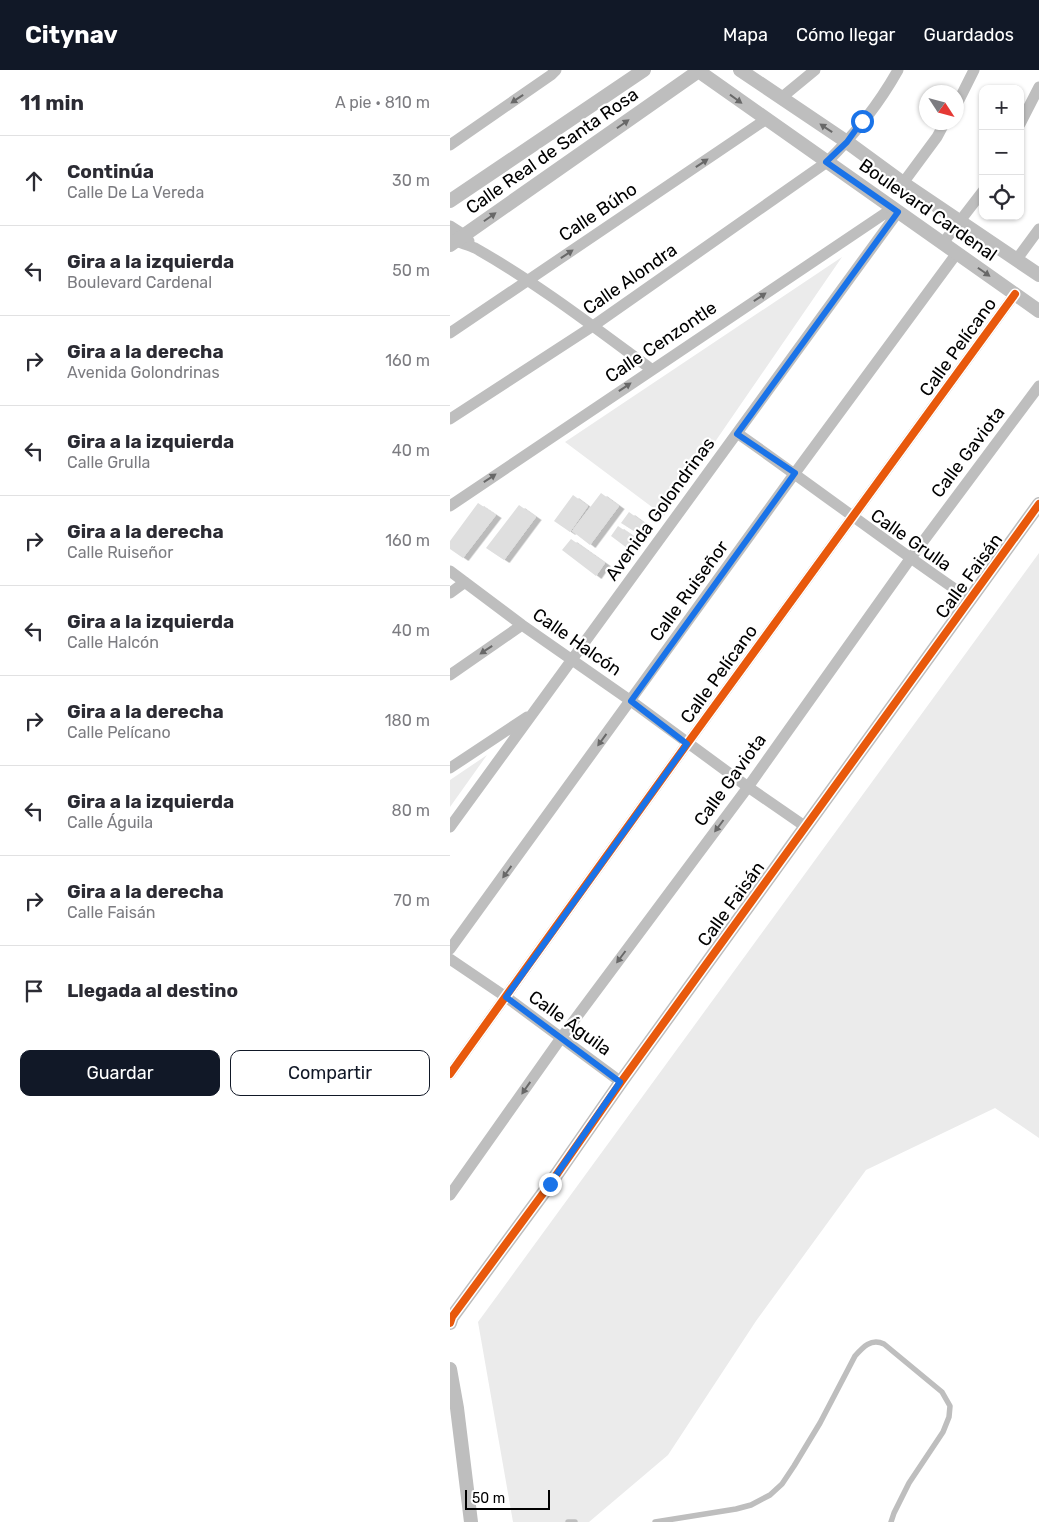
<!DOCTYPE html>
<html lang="es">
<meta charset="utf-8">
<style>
body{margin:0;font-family:Rubik,sans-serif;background:#f7f7f7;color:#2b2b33}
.controls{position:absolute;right:15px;top:15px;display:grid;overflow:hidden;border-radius:10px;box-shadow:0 1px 4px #0004}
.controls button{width:45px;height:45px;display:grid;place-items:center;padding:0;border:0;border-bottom:1px solid #e1e1e2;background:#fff;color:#2b2b33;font:25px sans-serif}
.compass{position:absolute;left:469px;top:15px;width:45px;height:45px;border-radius:50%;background:#fff;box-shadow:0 1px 4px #0004;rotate:126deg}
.scale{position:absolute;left:15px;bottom:12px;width:85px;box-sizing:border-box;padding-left:5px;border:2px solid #000;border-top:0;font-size:14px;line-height:18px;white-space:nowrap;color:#000;-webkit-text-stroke:4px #fff;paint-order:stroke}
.stop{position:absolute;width:15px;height:15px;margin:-11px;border:4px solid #1a73e8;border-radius:50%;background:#fff}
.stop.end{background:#1a73e8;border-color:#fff;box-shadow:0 1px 5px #0008}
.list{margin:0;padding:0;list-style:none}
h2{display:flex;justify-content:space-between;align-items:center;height:65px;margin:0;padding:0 20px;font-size:21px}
h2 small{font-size:16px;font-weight:400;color:#7c7c81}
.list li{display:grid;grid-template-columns:32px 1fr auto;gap:15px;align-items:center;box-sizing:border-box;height:90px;padding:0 20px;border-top:1px solid #e1e1e2}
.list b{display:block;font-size:19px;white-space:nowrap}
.list p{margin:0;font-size:16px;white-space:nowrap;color:#7c7c81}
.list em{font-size:16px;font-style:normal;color:#7c7c81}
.actions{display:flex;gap:10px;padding:15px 20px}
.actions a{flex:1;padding:11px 0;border:1px solid #111827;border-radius:10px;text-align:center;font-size:18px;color:#111827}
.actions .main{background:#111827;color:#fff}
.icon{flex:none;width:28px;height:28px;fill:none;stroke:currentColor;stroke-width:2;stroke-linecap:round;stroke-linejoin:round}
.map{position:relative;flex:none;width:589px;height:1452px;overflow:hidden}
header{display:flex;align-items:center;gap:30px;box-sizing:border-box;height:70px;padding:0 25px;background:#111827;color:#fff}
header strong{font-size:24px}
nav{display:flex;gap:28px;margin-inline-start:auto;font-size:18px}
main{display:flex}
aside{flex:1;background:#fff}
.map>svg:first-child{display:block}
.green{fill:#ebebeb}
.building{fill:#dfdfdf;filter:url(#shadow)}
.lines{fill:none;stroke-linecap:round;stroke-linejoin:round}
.service{stroke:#bebebe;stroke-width:5.5}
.minor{stroke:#bebebe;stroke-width:11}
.tertiary{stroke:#bebebe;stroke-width:14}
.cycleway-casing{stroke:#fff;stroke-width:11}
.cycleway{stroke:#e8590c;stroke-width:8}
.oneway{fill:#686868}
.route{stroke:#1a73e8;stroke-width:6}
.labels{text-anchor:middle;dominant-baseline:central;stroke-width:4.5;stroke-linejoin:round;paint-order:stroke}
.street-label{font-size:18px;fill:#000;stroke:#fff}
</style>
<header>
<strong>Citynav</strong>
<nav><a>Mapa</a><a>Cómo llegar</a><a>Guardados</a></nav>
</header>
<main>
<aside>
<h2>11 min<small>A pie · 810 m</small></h2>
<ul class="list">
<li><svg class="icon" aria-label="ahead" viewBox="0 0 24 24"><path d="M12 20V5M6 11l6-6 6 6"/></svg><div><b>Continúa</b><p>Calle De La Vereda</p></div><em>30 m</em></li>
<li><svg class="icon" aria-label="left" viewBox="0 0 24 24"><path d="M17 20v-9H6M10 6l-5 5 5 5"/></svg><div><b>Gira a la izquierda</b><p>Boulevard Cardenal</p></div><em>50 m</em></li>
<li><svg class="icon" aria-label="right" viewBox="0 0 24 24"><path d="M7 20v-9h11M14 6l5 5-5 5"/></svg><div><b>Gira a la derecha</b><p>Avenida Golondrinas</p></div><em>160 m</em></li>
<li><svg class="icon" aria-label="left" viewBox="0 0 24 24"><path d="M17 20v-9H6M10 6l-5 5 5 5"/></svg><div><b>Gira a la izquierda</b><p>Calle Grulla</p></div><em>40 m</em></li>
<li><svg class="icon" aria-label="right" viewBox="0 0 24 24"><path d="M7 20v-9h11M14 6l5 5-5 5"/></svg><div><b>Gira a la derecha</b><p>Calle Ruiseñor</p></div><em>160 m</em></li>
<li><svg class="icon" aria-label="left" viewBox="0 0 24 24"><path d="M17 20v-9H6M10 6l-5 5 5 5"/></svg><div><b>Gira a la izquierda</b><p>Calle Halcón</p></div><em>40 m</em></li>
<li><svg class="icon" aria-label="right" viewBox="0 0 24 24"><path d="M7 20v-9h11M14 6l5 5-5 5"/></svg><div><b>Gira a la derecha</b><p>Calle Pelícano</p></div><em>180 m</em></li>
<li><svg class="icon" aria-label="left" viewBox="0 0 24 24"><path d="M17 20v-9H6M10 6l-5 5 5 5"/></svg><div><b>Gira a la izquierda</b><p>Calle Águila</p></div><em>80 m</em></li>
<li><svg class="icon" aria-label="right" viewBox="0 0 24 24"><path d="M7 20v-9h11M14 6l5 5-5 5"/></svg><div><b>Gira a la derecha</b><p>Calle Faisán</p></div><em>70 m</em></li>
<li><svg class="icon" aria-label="arrive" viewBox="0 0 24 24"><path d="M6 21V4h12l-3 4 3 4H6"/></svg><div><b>Llegada al destino</b></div></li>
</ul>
<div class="actions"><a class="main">Guardar</a><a>Compartir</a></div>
</aside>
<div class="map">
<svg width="589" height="1452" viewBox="0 0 589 1452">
<defs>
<filter id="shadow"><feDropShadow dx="5.5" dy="3" stdDeviation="0" flood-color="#0004"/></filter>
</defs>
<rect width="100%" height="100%" fill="#fff"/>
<path class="green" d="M 392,187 L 214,446 L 115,372 Z
M 589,483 L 589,1068 L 545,1038 L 416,1100 L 306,1251 L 218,1385 L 139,1452 L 63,1452 L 28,1252 Z
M 37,685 L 0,737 L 0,710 Z"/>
<path class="building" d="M 151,423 L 169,436 L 140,475 L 122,461 Z
M 123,425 L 138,436 L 120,462 L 104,451 Z
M 28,433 L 46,445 L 13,488 L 0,479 L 0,471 Z
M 69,435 L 86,447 L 54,490 L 36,478 Z
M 179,442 L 194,453 L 187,463 L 171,453 Z
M 168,456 L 184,467 L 177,478 L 161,466 Z
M 121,469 L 155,493 L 146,506 L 112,480 Z"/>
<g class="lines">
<path class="service" d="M 118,1452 L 125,1452
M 205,1452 L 286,1439 L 301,1435 L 320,1425 L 332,1414 L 344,1396 L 370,1353 L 405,1286 C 413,1277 421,1268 434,1274 L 492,1322 L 500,1336 L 499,1347 L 493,1362 L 459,1413 L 444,1443 L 441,1452"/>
<path class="minor" d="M 331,28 L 365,0
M 507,34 L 524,0
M 570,54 L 589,17
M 0,75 L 101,5 L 106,0
M 453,113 L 487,67 L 495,52
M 0,156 L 14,165 L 19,171
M 0,168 C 8,173 17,174 25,178 C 87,213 144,257 201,299
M 493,173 L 533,121
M 567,189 L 589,159
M 0,263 L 315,50
M 0,349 L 143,256 L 377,92 C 404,65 429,34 448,0
M 287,363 C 366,418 441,476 521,530
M 0,436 L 443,138
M 0,501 L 72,555 L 181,631 L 298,717 L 356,757
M 0,523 L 15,512
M 0,605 L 72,555
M 0,698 L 77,647
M 0,757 L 448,142
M 0,879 L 345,403 L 507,183
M 0,889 L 56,927 L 171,1012
M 0,1004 L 237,674 L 565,224
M 0,1125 L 111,968 L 298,717 L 460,489 L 589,316"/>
<path class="tertiary" d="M 247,0 L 589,241
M 290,0 L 397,72 L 453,113 L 589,205
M 0,131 L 194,0
M 0,175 L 250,0
M 0,1253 L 2,1247 L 100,1114 L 171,1012 L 589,434
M 0,1299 L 7,1338 L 21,1452"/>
<defs>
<path id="cycleway" d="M 0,1004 L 237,674 L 565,224
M 0,1253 L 2,1247 L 100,1114 L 171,1012 L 589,434"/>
</defs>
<use href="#cycleway" class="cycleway-casing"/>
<use href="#cycleway" class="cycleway"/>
</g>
<defs><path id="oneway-solid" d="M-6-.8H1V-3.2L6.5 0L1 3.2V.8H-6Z" transform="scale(1.25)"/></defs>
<g class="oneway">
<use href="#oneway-solid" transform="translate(67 29) rotate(146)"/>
<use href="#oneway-solid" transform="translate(286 29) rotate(36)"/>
<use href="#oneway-solid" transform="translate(173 54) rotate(-35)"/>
<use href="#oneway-solid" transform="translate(376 58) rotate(-146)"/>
<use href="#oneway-solid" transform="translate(252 93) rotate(-34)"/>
<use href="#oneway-solid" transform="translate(40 147) rotate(-35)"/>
<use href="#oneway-solid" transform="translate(117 184) rotate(-34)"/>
<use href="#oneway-solid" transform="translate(534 202) rotate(35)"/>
<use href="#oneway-solid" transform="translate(310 227) rotate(-34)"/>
<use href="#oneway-solid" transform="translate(175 317) rotate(-34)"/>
<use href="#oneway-solid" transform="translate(40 408) rotate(-34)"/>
<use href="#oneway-solid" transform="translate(36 580) rotate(146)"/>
<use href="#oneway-solid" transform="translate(152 670) rotate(126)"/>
<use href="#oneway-solid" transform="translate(269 756) rotate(127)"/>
<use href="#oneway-solid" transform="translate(57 802) rotate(126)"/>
<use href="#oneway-solid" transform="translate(171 887) rotate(127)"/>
<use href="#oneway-solid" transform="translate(76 1018) rotate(125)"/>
</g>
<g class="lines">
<path class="route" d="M 100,1114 L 170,1012 L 56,927 L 237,674 L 181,631 L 345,403 L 287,364 L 448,142 L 376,92 L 397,72 L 412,51"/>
</g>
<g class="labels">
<g class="street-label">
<text transform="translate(102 81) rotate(-35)">Calle Real de Santa Rosa</text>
<text transform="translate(478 140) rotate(35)">Boulevard Cardenal</text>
<text transform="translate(148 142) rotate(-34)">Calle Búho</text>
<text transform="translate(180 209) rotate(-35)">Calle Alondra</text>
<text transform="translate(211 272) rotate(-34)">Calle Cenzontle</text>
<text transform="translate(508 277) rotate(-54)">Calle Pelícano</text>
<text transform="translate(518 382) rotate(-53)">Calle Gaviota</text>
<text transform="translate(210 439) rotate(-54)">Avenida Golondrinas</text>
<text transform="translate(461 470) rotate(35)">Calle Grulla</text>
<text transform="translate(519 506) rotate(-54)">Calle Faisán</text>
<text transform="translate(239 521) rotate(-54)">Calle Ruiseñor</text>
<text transform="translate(127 572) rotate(35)">Calle Halcón</text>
<text transform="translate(269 604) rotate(-54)">Calle Pelícano</text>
<text transform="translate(280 710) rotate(-54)">Calle Gaviota</text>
<text transform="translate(281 834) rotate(-54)">Calle Faisán</text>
<text transform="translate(120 953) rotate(36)">Calle Águila</text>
</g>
</g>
</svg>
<div class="controls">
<button>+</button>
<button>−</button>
<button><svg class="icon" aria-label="locate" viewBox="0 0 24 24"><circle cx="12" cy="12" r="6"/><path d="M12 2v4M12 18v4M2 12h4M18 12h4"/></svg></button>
</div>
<svg class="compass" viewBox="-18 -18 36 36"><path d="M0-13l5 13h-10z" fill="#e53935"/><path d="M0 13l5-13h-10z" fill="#7c7c81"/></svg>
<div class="scale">50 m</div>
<div class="stop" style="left:412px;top:51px"></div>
<div class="stop end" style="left:100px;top:1114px"></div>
</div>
</main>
